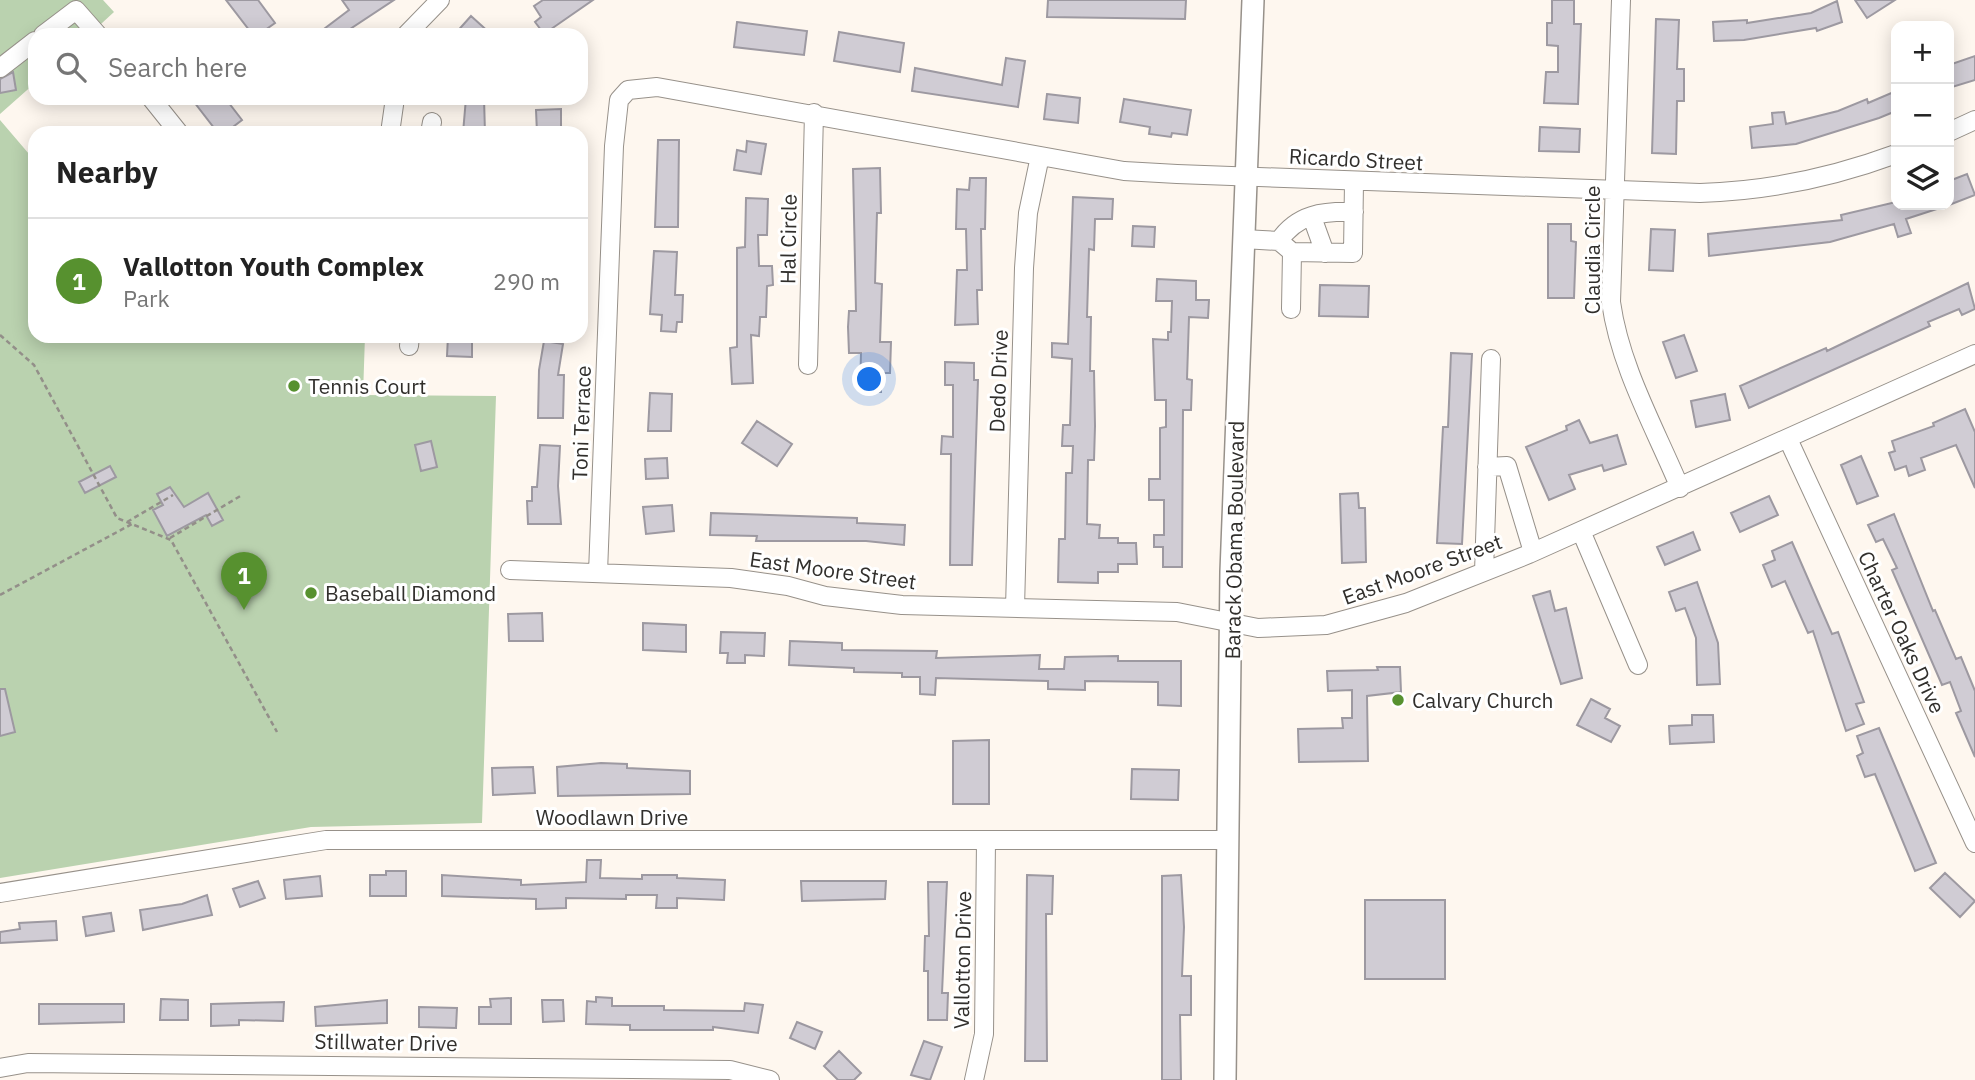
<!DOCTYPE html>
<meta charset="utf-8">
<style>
body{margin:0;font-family:"IBM Plex Sans",sans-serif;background:#f2f2f2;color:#222}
.controls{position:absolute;right:21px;top:21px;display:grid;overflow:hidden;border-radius:14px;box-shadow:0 4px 18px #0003}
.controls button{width:63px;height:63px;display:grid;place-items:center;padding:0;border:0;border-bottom:2px solid #e0e0e0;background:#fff;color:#222;font:35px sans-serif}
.you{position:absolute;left:870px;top:380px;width:24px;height:24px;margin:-18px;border:5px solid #fff;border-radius:50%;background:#1a73e8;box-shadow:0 0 0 10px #1a73e833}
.badge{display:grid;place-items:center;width:46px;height:46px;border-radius:50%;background:#57912f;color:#fff;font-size:23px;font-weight:700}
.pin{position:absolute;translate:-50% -58px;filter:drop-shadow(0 2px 4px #0008)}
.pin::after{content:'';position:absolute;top:37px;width:24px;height:21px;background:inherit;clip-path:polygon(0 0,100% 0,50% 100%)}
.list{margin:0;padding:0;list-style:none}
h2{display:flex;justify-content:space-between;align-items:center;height:91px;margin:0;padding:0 28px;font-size:30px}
h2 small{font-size:23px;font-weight:400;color:#767676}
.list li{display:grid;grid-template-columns:46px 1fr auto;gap:21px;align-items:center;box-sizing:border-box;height:126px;padding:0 28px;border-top:2px solid #e0e0e0}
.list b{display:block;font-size:26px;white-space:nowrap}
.list p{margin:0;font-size:23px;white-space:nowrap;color:#767676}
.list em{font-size:23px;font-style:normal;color:#767676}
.icon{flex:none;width:38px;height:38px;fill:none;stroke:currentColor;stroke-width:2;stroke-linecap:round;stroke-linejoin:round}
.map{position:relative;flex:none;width:1975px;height:1080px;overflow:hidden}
.search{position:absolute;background:#fff;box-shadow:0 4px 18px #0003;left:28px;top:28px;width:560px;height:77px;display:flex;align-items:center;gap:18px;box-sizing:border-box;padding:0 24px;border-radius:21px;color:#767676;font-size:26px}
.panel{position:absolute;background:#fff;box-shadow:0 4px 18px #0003;left:28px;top:126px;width:560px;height:217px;border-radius:21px}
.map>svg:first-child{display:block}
.park{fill:#bad2af}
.building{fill:#d0ccd4;stroke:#9d99a1;stroke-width:2}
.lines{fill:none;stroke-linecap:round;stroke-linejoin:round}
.minor-casing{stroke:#97918a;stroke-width:20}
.major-casing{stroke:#97918a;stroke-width:24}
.path{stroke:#938f89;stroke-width:2.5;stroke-dasharray:5 3.5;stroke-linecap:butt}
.minor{stroke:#fff;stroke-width:18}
.major{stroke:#fff;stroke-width:21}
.poi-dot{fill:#57912f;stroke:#fff;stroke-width:2.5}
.labels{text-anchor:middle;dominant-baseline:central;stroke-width:6;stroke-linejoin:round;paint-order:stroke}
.street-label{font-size:21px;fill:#312f2c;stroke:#fff}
.poi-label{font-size:21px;fill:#312f2c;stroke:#fff;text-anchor:start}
</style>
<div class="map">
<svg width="1975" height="1080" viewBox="0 0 1975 1080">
<rect width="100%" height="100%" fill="#fef7ef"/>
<path class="park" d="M 0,0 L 103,0 L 114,12 L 89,35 L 35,35 L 35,83 L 0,114 Z
M 0,120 L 35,161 L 35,336 L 365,336 L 363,395 L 496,396 L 482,823 L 311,827 L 0,878 Z"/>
<path class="building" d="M 226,0 L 258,0 L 275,23 L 258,35 L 253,35 Z
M 342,0 L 394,0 L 341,35 L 316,35 L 349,10 Z
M 543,0 L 593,0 L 544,34 L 535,22 L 541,17 L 534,6 Z
M 1048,0 L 1186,0 L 1185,19 L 1047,17 Z
M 1552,0 L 1574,0 L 1574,24 L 1581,24 L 1578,104 L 1544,103 L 1546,72 L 1558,72 L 1558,46 L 1547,45 L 1547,23 L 1552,23 Z
M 1855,0 L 1895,0 L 1867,18 Z
M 1837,1 L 1842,22 L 1817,31 L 1816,28 L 1744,40 L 1714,41 L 1713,22 L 1747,20 L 1747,23 L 1811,13 Z
M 471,16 L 492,35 L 454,35 Z
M 1656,19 L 1679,20 L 1677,69 L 1684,69 L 1684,101 L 1677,101 L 1676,154 L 1652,153 Z
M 737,22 L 807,31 L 804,55 L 734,47 Z
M 839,32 L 904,43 L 900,72 L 834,61 Z
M 1975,56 L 1975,80 L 1949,88 L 1949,65 Z
M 1006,58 L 1025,61 L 1018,107 L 912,91 L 915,68 L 1002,85 Z
M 13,72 L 16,90 L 0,93 L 0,79 Z
M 1896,91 L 1896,111 L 1879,118 L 1796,144 L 1752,148 L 1750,127 L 1773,124 L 1772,113 L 1784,112 L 1786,124 L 1838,111 L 1867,99 L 1868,103 Z
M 1047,94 L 1080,98 L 1078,123 L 1044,119 Z
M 191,98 L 225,98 L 242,120 L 225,133 L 218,133 Z
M 466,98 L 484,98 L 485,133 L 463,133 Z
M 1124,99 L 1191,110 L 1187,135 L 1172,133 L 1171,137 L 1149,134 L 1150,127 L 1120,122 Z
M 561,109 L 561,133 L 537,133 L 536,110 Z
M 1540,127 L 1580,129 L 1579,152 L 1539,151 Z
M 658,140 L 679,140 L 678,227 L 655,227 Z
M 747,141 L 766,144 L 761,174 L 734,170 L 737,150 L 746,152 Z
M 880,168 L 881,213 L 877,213 L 875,283 L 882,284 L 880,342 L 891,342 L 890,373 L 881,373 L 881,392 L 860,392 L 861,353 L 849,353 L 848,327 L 849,311 L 856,311 L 853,169 Z
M 1967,174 L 1975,195 L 1949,205 L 1949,181 Z
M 970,178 L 986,178 L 985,229 L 981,229 L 982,290 L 977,290 L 978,324 L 955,325 L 957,270 L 967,270 L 966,229 L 956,229 L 957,189 L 969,190 Z
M 1073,197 L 1113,199 L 1112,219 L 1095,219 L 1094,250 L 1089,249 L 1087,317 L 1091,317 L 1090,371 L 1094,371 L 1095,426 L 1094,460 L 1088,460 L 1087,524 L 1100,525 L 1099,538 L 1118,538 L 1118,543 L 1136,543 L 1137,564 L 1118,564 L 1118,572 L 1098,572 L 1098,583 L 1058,582 L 1059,539 L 1065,539 L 1066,473 L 1072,473 L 1073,446 L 1062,446 L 1063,425 L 1070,425 L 1072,359 L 1052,357 L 1052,343 L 1068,344 Z
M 746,198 L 768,199 L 767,235 L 758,235 L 759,266 L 772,266 L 773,285 L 767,286 L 766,317 L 760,317 L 759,336 L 751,335 L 753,383 L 732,384 L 730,348 L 737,347 L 737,248 L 745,247 Z
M 1896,202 L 1896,205 L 1943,205 L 1943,207 L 1906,219 L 1911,233 L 1898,237 L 1894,224 L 1830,242 L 1709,256 L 1708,234 L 1842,220 L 1841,215 Z
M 1548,224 L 1571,224 L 1571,241 L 1576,242 L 1574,298 L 1548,298 Z
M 1133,226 L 1155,227 L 1154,247 L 1132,246 Z
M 1651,229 L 1675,230 L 1673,271 L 1649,270 Z
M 654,251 L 677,252 L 675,295 L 683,295 L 682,322 L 677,322 L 676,332 L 661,331 L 662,315 L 650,314 Z
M 1157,279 L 1196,281 L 1196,300 L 1209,300 L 1208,318 L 1189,317 L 1187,379 L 1192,380 L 1191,410 L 1183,410 L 1182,567 L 1163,567 L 1163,547 L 1154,547 L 1154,535 L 1164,535 L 1164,500 L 1149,500 L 1149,479 L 1160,479 L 1160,428 L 1166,427 L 1166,400 L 1155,400 L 1153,339 L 1168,340 L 1168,332 L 1171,332 L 1172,301 L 1156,301 Z
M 1968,283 L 1975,309 L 1962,315 L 1959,309 L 1928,322 L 1930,326 L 1749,408 L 1740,386 L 1826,348 L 1827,351 Z
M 1320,285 L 1369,286 L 1368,317 L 1319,316 Z
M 1684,335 L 1697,371 L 1676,378 L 1663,342 Z
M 448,336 L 472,336 L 472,357 L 447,356 Z
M 544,341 L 563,344 L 558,375 L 564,375 L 563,418 L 538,418 L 539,370 Z
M 1451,353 L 1472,354 L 1462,544 L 1437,543 L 1443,427 L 1448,427 Z
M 945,362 L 974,363 L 974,380 L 978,380 L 972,565 L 950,565 L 951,454 L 941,454 L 942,436 L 953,437 L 953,385 L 945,385 Z
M 650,393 L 672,394 L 671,431 L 648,431 Z
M 1725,394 L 1730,420 L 1696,427 L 1691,401 Z
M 1965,409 L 1975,432 L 1975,488 L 1956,445 L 1921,458 L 1925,470 L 1909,476 L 1906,466 L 1895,470 L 1889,453 L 1895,451 L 1892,441 L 1934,426 L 1933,423 Z
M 1579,420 L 1590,443 L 1617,435 L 1626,464 L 1604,471 L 1602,465 L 1569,475 L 1575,489 L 1549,500 L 1526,447 L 1567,430 L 1566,426 Z
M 757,421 L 792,444 L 777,466 L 742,443 Z
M 431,441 L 437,467 L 421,471 L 415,445 Z
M 540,445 L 560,446 L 558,486 L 561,524 L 528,524 L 527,501 L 532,501 L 532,487 L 537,487 Z
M 1861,456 L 1878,496 L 1857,504 L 1841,465 Z
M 667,458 L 668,478 L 646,479 L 645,459 Z
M 110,466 L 116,477 L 85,493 L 79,482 Z
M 170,487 L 184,507 L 208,493 L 223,520 L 212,526 L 206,515 L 167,536 L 153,510 L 163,505 L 157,494 Z
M 1358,493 L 1359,508 L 1365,508 L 1366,562 L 1342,563 L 1340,494 Z
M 1769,496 L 1778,515 L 1740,532 L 1731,513 Z
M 672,505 L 674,531 L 646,534 L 643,507 Z
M 711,513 L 857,518 L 857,523 L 905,525 L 904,545 L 866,541 L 756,541 L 757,536 L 710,535 Z
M 1894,514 L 1933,611 L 1935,610 L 1956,659 L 1961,657 L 1975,691 L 1975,757 L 1956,713 L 1961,711 L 1950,682 L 1942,685 L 1892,570 L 1897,568 L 1883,539 L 1876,542 L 1868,525 Z
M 1693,532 L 1700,550 L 1665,565 L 1657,547 Z
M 1792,542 L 1832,634 L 1838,632 L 1864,702 L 1856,704 L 1864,724 L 1846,731 L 1813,631 L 1808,633 L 1785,581 L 1772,587 L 1763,565 L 1775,560 L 1772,551 Z
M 1697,582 L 1718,643 L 1720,684 L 1697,685 L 1696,638 L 1685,608 L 1676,611 L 1669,592 Z
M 1550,591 L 1555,611 L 1566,608 L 1582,678 L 1561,684 L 1533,596 Z
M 542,613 L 543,641 L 509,641 L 508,614 Z
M 643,623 L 686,625 L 686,652 L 643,650 Z
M 721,632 L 765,633 L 764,656 L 745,655 L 745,663 L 727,663 L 728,653 L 720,653 Z
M 790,641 L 842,643 L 842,650 L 937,651 L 936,658 L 1040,655 L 1039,669 L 1064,669 L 1065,657 L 1118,656 L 1118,661 L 1181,661 L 1181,706 L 1158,705 L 1158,682 L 1085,681 L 1085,690 L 1048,689 L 1048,681 L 936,678 L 935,695 L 920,694 L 920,677 L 902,677 L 902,673 L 854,672 L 854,668 L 789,665 Z
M 1377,667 L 1400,667 L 1401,692 L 1367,696 L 1368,761 L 1299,762 L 1298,729 L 1343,728 L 1342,718 L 1352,718 L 1352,690 L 1328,691 L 1327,671 L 1378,670 Z
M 0,689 L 5,689 L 15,732 L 0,736 Z
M 1591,699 L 1610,709 L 1605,718 L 1620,726 L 1611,742 L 1577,725 Z
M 1692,715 L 1713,715 L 1714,742 L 1670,744 L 1669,726 L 1692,725 Z
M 1879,728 L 1936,863 L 1915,871 L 1875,774 L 1865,777 L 1857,756 L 1863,753 L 1857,736 Z
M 989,740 L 989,804 L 953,804 L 953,741 Z
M 601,763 L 627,764 L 627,768 L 690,771 L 690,794 L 558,796 L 557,767 Z
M 533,767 L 535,793 L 493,795 L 492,768 Z
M 1132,769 L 1179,770 L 1178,800 L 1131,799 Z
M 587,860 L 601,860 L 600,878 L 642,879 L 642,875 L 677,875 L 677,878 L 725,880 L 724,900 L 677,898 L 677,908 L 656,908 L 657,895 L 626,895 L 626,899 L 566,898 L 566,908 L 536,909 L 536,899 L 442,896 L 442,875 L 521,880 L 521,885 L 586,882 Z
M 386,871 L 406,871 L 406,896 L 370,896 L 370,875 L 386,875 Z
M 1945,873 L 1975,901 L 1960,917 L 1930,888 Z
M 1027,875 L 1053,876 L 1052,914 L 1046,914 L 1047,1061 L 1025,1061 Z
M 1181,875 L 1184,927 L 1182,976 L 1191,976 L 1191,1015 L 1180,1015 L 1181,1080 L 1162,1080 L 1162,876 Z
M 320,876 L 322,896 L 286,899 L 284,880 Z
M 258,881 L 265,898 L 240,907 L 233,889 Z
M 801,881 L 886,881 L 885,899 L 802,901 Z
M 928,882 L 947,882 L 942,993 L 948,993 L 947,1020 L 928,1020 L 928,971 L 924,971 L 925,936 L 929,936 Z
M 207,895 L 212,915 L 143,930 L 140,910 L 182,904 Z
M 1365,900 L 1445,900 L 1445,979 L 1365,979 Z
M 111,913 L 114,931 L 86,936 L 83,917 Z
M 56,921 L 57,940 L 0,943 L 0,932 L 20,929 L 19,923 Z
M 596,997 L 612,998 L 612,1006 L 664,1006 L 664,1010 L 744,1011 L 745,1003 L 763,1005 L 758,1033 L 713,1027 L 713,1030 L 630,1030 L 630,1025 L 586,1024 L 587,1001 L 596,1002 Z
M 511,998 L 511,1024 L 479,1024 L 479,1007 L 491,1007 L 490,999 Z
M 161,999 L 188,1000 L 188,1020 L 160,1020 Z
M 387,1000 L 387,1023 L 316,1026 L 315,1007 Z
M 542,1000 L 563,1000 L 564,1021 L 543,1022 Z
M 284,1002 L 283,1021 L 239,1020 L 239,1025 L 211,1026 L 211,1004 Z
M 39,1004 L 124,1004 L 124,1022 L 39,1024 Z
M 419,1007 L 457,1008 L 456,1028 L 419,1027 Z
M 797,1022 L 822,1032 L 815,1049 L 790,1038 Z
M 924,1041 L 942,1047 L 930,1080 L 911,1075 Z
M 839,1051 L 861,1073 L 854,1080 L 838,1080 L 824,1066 Z"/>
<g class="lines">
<defs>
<path id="minor" d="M 1621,0 L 1611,302 C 1620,367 1655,428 1680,488
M 43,35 L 76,10 L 98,35
M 406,35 L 440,0
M 0,68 L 35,41
M 151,98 L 179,133
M 1949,132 L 1975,120
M 390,133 L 395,98
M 430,133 L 432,122
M 1312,217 L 1325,253
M 1243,239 L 1279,241 L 1292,252 L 1353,253 L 1354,182
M 1279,241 C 1297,214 1323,211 1354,212
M 1291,309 L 1292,252
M 409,346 L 410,336
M 808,365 L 814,113
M 1788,439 L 1975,843
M 1487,467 L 1507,466 L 1533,552
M 1581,531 L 1638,665
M 510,570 L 731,578 L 788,586 L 825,596 L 902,605 L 1177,612 L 1258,628 L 1326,625 L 1406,603 L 1529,554 L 1975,354
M 1484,572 L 1491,359
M 598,573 L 614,146 L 619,100 L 628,90 L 657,87 L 1124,171 L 1177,174 L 1700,193 C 1769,191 1831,178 1896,154
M 1015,608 L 1024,268 L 1028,213 L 1040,156
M 0,893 L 326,840 L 1228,840
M 0,1068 L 28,1063 L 730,1070 L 770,1080
M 974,1080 L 984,1034 L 986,840"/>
<path id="major" d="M 1225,1080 L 1231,572 L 1253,0"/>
</defs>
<use href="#minor" class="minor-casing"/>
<use href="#major" class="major-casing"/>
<path class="path" d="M 0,335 L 34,365 L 117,518 L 171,540 L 277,732
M 127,522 L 173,495
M 170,538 L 242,495
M 0,595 L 132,524"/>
<use href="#minor" class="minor"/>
<use href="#major" class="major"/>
</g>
<g class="poi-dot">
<circle cx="294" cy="386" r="7"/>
<circle cx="311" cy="593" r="7"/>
<circle cx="1398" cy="700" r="7"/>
</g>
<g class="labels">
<g class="street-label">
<text transform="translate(1356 159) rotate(3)">Ricardo Street</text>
<text transform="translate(788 239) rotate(-89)">Hal Circle</text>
<text transform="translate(1592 250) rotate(-90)">Claudia Circle</text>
<text transform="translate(998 381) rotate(-88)">Dedo Drive</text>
<text transform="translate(581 423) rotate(-88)">Toni Terrace</text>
<text transform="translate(1234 540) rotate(-89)">Barack Obama Boulevard</text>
<text transform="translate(1422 569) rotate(-20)">East Moore Street</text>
<text transform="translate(833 570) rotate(8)">East Moore Street</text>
<text transform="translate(1902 632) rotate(65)">Charter Oaks Drive</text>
<text x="612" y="817">Woodlawn Drive</text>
<text transform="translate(962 960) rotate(-89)">Vallotton Drive</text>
<text transform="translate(386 1042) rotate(1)">Stillwater Drive</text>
</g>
<g class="poi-label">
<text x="308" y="386">Tennis Court</text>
<text x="325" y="593">Baseball Diamond</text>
<text x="1412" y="700">Calvary Church</text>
</g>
</g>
</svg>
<div class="controls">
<button>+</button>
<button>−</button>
<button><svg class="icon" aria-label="layers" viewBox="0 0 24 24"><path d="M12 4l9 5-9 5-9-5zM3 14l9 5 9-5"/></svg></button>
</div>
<div class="you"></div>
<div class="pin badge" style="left:244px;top:610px">1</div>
<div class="search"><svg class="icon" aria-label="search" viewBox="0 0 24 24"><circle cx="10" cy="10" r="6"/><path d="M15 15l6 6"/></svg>Search here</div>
<section class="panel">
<h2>Nearby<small></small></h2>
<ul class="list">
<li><span class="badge">1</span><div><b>Vallotton Youth Complex</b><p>Park</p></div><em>290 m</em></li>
</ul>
</section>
</div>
